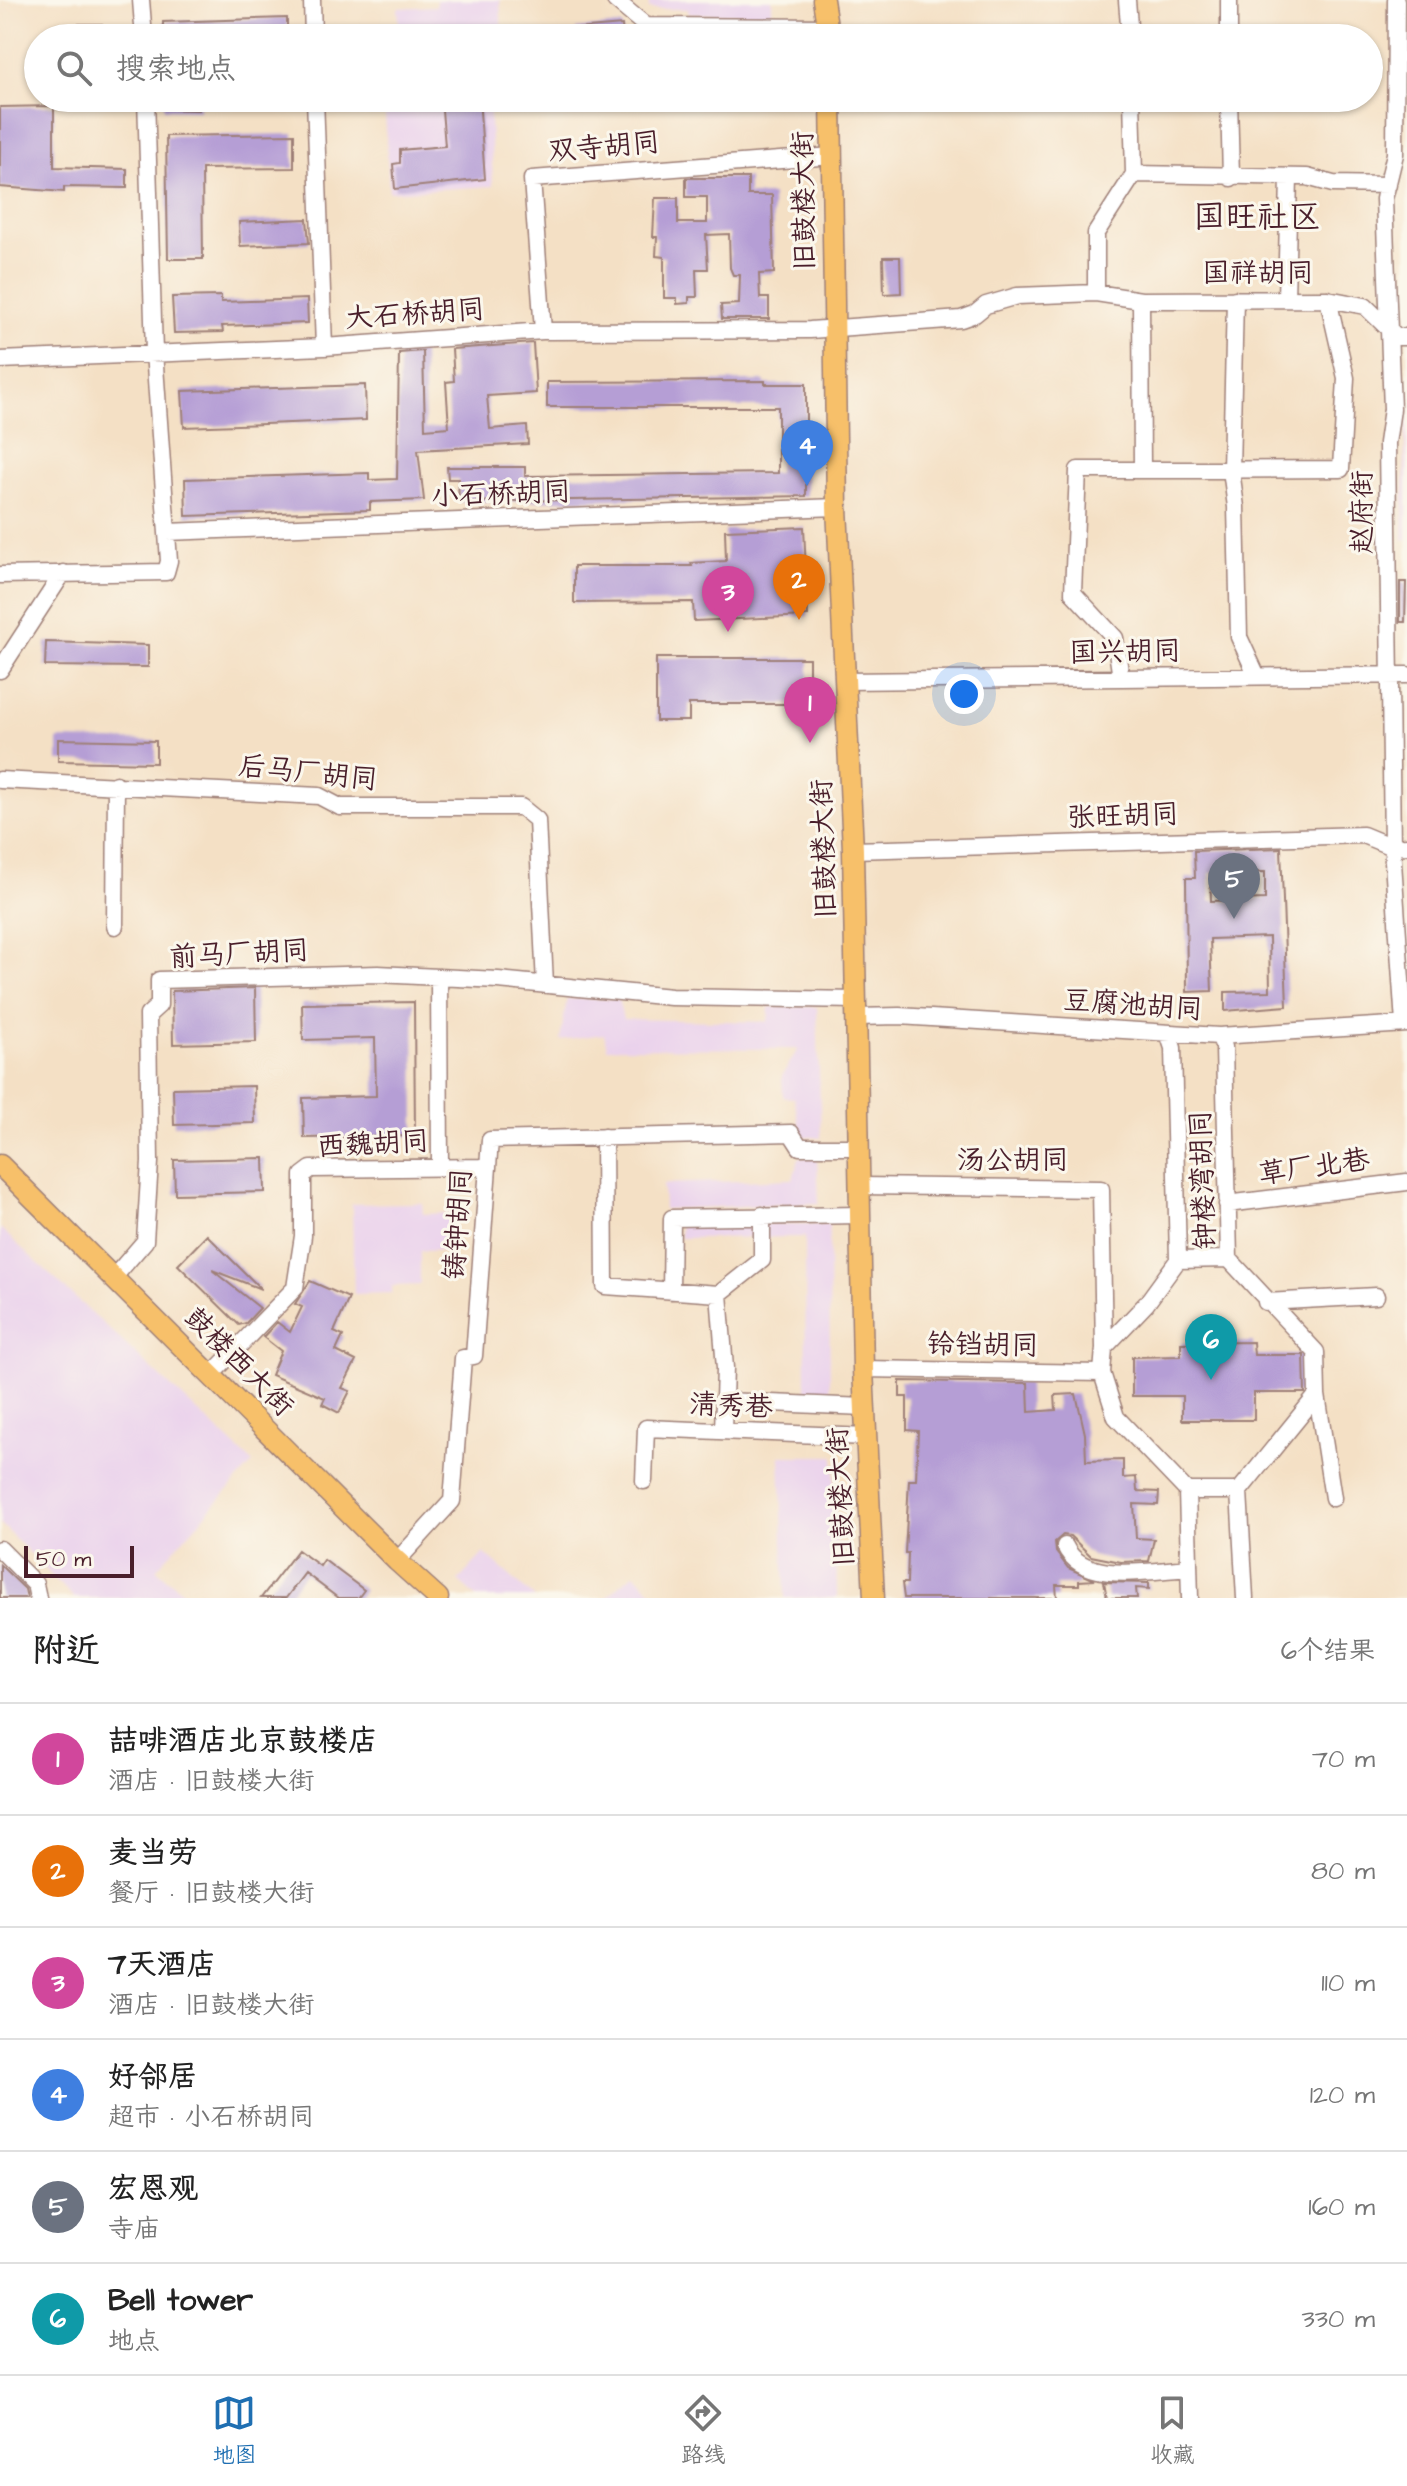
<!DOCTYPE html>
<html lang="zh">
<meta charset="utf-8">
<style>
body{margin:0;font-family:"Architects Daughter","LXGW WenKai TC",sans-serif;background:#f6f6f6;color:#222}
.scale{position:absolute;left:24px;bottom:20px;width:110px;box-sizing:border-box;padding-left:8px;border:4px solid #4a1f2b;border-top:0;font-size:22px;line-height:28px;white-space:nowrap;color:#4a1f2b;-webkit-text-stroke:6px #fbf7ec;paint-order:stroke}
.you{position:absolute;left:964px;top:694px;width:28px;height:28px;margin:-20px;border:6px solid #fff;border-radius:50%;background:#1a73e8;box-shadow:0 0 0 12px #1a73e833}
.badge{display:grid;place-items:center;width:52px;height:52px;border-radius:50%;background:#1f6fb2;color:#fff;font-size:26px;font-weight:700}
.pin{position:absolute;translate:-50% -66px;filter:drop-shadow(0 2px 4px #0008)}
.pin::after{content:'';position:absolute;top:42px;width:28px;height:24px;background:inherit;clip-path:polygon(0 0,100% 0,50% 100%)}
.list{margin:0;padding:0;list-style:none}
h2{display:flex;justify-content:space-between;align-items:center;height:104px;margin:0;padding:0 32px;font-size:34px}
h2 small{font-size:26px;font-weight:400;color:#767676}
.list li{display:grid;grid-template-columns:52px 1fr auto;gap:24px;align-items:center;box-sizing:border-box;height:112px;padding:0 32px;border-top:2px solid #e0e0e0}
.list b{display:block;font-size:30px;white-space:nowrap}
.list p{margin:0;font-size:26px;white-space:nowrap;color:#767676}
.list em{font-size:26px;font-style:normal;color:#767676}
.icon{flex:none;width:44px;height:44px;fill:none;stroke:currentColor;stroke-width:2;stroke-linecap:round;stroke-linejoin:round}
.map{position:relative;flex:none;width:1407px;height:1598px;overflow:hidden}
.search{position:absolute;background:#fff;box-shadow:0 2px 6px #0004;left:24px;right:24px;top:24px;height:88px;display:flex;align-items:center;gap:20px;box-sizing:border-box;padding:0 28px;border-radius:44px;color:#767676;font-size:30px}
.sheet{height:776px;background:#fff}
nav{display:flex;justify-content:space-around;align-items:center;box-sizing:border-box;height:112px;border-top:2px solid #e0e0e0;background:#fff;font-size:22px;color:#767676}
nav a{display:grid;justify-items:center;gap:4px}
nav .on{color:#1f6fb2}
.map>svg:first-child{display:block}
.built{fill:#ead1ec}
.building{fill:#b59ed5;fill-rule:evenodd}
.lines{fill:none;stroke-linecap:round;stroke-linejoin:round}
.minor-casing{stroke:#9f8078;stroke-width:19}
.major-casing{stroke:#9f8078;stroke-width:23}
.minor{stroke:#fff;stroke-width:16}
.major{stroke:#f7c06b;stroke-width:20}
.labels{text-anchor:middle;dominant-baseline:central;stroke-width:6;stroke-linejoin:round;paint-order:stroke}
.street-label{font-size:28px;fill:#4a1f2b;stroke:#fbf7ec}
.quarter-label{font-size:32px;fill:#4a1f2b;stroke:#fbf7ec}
</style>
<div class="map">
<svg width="1407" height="1598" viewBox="0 0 1407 1598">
<rect width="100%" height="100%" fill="#fbf7ec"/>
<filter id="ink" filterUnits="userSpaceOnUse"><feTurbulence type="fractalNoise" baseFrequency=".0125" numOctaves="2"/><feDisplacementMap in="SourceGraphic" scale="16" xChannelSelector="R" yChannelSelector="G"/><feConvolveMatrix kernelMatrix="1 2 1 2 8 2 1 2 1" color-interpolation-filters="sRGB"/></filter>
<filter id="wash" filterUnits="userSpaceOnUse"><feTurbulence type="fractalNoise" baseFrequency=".006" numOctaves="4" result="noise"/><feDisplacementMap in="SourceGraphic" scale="32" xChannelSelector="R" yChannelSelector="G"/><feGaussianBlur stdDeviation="1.8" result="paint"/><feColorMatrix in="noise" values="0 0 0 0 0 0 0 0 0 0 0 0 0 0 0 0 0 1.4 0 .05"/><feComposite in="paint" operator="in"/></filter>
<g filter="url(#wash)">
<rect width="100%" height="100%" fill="#f4e0c5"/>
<path class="built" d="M 436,0 L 500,0 L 502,38 L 400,38 L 398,8 L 436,6 Z
M 649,0 L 772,0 L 772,14 L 689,14 L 688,9 L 649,9 Z
M 403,98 L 489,98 L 493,186 L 389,192 L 385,112 L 403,111 Z
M 1406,399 L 1407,399 L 1407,540 L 1403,540 Z
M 567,999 L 618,999 L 623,1019 L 768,1022 L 769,1007 L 817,1007 L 821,1138 L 801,1136 L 794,1098 L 783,1097 L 782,1076 L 798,1049 L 607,1048 L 604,1034 L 560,1040 Z
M 799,1158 L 817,1158 L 819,1203 L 664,1209 L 663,1184 L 793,1179 Z
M 422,1203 L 423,1214 L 452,1213 L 453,1250 L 420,1251 L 420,1285 L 392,1286 L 392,1293 L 354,1294 L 352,1204 Z
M 829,1224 L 830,1398 L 806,1398 L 805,1237 L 680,1238 L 680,1225 Z
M 0,1228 L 253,1463 L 156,1569 L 191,1598 L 74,1598 L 0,1523 Z
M 780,1456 L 834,1456 L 837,1598 L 785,1598 Z
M 484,1553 L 535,1598 L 477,1598 L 458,1581 Z
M 634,1573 L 656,1595 L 653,1598 L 606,1598 Z"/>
<g id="blocks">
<path class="building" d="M 287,18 L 287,38 L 163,38 L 163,22 Z
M 72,24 L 102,24 L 102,38 L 73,38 Z
M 622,25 L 623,38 L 576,38 L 576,29 Z
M 164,98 L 199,98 L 199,110 L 164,109 Z
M 441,98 L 479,98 L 485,179 L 395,189 L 393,164 L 400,163 L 400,150 L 445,146 Z
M 54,106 L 54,167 L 127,169 L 127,188 L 64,187 L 64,192 L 0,187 L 0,107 Z
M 294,134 L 294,168 L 202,169 L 203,259 L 168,259 L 166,136 Z
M 686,178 L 748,178 L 748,195 L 772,195 L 774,273 L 759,274 L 760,298 L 769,298 L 769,319 L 722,319 L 721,305 L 739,304 L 740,275 L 733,275 L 730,268 L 729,234 L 706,235 L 708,269 L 696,269 L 697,297 L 689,297 L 689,303 L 677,304 L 677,298 L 664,298 L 664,257 L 656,256 L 657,237 L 653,237 L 655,198 L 678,198 L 678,223 L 707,223 L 707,197 L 686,197 Z
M 307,219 L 309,243 L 240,246 L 239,222 Z
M 883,257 L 900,257 L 901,293 L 884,294 Z
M 221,296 L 221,302 L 307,299 L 308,323 L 222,326 L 223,332 L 174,333 L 172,297 Z
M 533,343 L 536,393 L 487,396 L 490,429 L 527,426 L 528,444 L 418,450 L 424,500 L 370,502 L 370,510 L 186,516 L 185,479 L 369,473 L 369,480 L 397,479 L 399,353 L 423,351 L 425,429 L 449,427 L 446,382 L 454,381 L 452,349 Z
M 765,381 L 765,384 L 806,384 L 806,496 L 459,502 L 458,479 L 448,479 L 447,467 L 525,467 L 525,476 L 778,473 L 778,407 L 547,407 L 547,382 Z
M 365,385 L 366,420 L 184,427 L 182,391 Z
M 804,527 L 808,616 L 694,621 L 693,602 L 574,603 L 574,566 L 692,566 L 691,563 L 726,561 L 725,530 Z
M 1400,582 L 1406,582 L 1405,622 L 1400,622 Z
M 46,642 L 148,645 L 148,667 L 45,666 Z
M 656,658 L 809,658 L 809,704 L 689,704 L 689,721 L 656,721 Z
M 58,739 L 156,741 L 156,763 L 58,761 Z
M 1281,848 L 1287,1006 L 1225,1011 L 1225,992 L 1270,991 L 1269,937 L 1210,939 L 1212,991 L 1187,992 L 1186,878 L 1195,878 L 1194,851 ZM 1265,872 L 1265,899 L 1211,901 L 1210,873 Z
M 255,988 L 256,1042 L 173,1044 L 172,991 Z
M 414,1002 L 415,1136 L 304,1138 L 303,1098 L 376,1096 L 375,1038 L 303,1040 L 302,1004 Z
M 254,1086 L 255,1123 L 174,1125 L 173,1088 Z
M 264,1158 L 265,1192 L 175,1194 L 174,1160 Z
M 207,1235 L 261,1289 L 212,1270 L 260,1308 L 246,1323 L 239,1325 L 178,1265 Z
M 310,1281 L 349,1298 L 334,1332 L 343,1336 L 336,1351 L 356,1361 L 342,1388 L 350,1391 L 339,1413 L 322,1404 L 325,1398 L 271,1375 L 281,1351 L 263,1337 L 277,1322 L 290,1332 L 302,1307 L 295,1304 Z
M 1253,1342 L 1254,1355 L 1304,1355 L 1305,1393 L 1254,1393 L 1254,1420 L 1182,1420 L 1182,1396 L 1132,1396 L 1132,1357 L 1181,1356 L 1181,1343 Z
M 900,1381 L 1028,1383 L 1029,1412 L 1056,1410 L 1055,1395 L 1076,1394 L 1085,1434 L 1086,1461 L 1123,1460 L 1123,1478 L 1136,1477 L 1137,1491 L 1159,1492 L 1158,1505 L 1134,1504 L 1136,1538 L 1154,1539 L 1149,1561 L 1121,1562 L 1091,1556 L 1070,1536 L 1063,1535 L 1055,1542 L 1056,1552 L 1068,1568 L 1095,1580 L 1079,1581 L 1079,1585 L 1056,1585 L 1057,1598 L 904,1598 L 902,1583 L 907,1583 L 908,1553 L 905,1553 L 909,1480 L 916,1480 L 918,1431 L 907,1430 L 907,1397 L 900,1397 Z
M 298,1550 L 320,1566 L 324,1560 L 364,1590 L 358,1598 L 338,1598 L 305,1573 L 286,1598 L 261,1598 Z
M 0,1565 L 25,1589 L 27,1598 L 0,1598 Z
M 1104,1582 L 1149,1583 L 1149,1589 L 1136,1588 L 1137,1598 L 1107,1598 Z"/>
</g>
</g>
<g filter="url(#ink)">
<use href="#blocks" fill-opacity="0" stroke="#9f8078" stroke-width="2"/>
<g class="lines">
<defs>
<path id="minor" d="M 141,0 L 144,38
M 312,0 L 313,38
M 615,0 L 646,26 L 828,27
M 1127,0 L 1130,38
M 1229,0 L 1229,38
M 1396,0 L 1395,154 L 1384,199 L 1392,409 L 1387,443 L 1392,847 L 1404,1024
M 315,98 L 324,347
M 1229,98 L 1231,178
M 1134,174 L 1307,177 L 1333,184 L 1388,185
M 1096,293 L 1096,233 L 1134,174 L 1132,98
M 1235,299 L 1231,470 L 1236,507 L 1239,637 L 1257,676
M 1286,299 L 1289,178
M 543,331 L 532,179 L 833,156
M 0,360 L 324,347 L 543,331 L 810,330 L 961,319 L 975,314 L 986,305 L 1017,296 L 1096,293 L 1141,300 L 1328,299 L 1365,306 L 1397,337 L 1407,337
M 1142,470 L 1341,469 L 1346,378 L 1328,299
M 167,532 L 837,507
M 0,575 L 166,572 L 169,561 L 154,352 L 146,98
M 0,670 L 63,573
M 1121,678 L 1115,638 L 1073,593 L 1078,470 L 1142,470 L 1141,300
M 844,681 L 1407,675
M 0,780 L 319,796 L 340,807 L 521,807 L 537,820 L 545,985
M 853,850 L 1363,835 L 1392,847 L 1407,846
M 115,926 L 116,784
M 439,977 L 440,1167
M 856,1017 L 899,1016 L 1219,1036 L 1407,1024
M 1168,1033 L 1173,1048 L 1178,1260 L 1146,1304 L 1104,1348 L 1102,1373 L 1116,1417 L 1187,1491 L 1190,1598
M 1219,1036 L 1224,1047 L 1229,1259 L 1316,1352 L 1317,1395 L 1239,1491 L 1245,1598
M 604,1137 L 605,1286 L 719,1294
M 860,1186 L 1101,1189 L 1104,1348
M 1227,1204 L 1407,1182
M 1178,1260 L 1229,1259
M 114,1277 L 145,1241 L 150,1162 L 148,1015 L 159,1005 L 159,980 L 378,974 L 498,980 L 671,997 L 857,1000
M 671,1291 L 672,1218 L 860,1215
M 1266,1302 L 1376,1296
M 863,1369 L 1102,1373
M 211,1375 L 295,1288 L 303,1236 L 303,1175 L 311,1169 L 488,1167
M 1317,1395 L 1333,1498
M 723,1401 L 865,1407
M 723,1431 L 725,1368 L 719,1294 L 762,1260 L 762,1215
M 644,1481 L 646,1428 L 867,1437
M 1187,1491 L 1239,1491
M 1065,1546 C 1083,1586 1153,1570 1189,1568
M 0,1549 L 35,1584 L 38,1598
M 397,1561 L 452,1501 L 463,1358 L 474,1356 L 490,1140 L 791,1133 L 800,1147 L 860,1147"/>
<path id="major" d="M 823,0 L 829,38
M 831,98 L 837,507 L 853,850 L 863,1369 L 874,1598
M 0,1165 L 397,1561 L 438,1598"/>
</defs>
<use href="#minor" class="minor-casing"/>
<use href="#major" class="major-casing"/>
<use href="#minor" class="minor"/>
<use href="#major" class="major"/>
</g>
</g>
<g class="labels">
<g class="street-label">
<text transform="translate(604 147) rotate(-5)">双寺胡同</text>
<text transform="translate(804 201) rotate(-91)">旧鼓楼大街</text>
<text x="1258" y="273">国祥胡同</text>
<text transform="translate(415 314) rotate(-4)">大石桥胡同</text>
<text transform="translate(501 494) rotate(-2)">小石桥胡同</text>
<text transform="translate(1362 512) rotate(-90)">赵府街</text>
<text transform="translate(1125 652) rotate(-1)">国兴胡同</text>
<text transform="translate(308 773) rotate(6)">后马厂胡同</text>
<text transform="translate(1123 816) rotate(-2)">张旺胡同</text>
<text transform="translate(824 849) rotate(-92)">旧鼓楼大街</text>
<text transform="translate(239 954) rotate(-3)">前马厂胡同</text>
<text transform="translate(1133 1005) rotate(4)">豆腐池胡同</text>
<text transform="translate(373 1144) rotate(-3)">西魏胡同</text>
<text x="1013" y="1160">汤公胡同</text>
<text transform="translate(1314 1167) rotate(-8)">草厂北巷</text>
<text transform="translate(1203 1180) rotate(-92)">钟楼湾胡同</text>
<text transform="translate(458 1224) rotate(-86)">铸钟胡同</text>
<text transform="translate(983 1345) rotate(1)">铃铛胡同</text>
<text transform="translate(239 1362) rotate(45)">鼓楼西大街</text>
<text transform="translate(731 1406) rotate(2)">清秀巷</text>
<text transform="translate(841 1497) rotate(-93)">旧鼓楼大街</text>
</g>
<g class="quarter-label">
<text x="1257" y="217">国旺社区</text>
</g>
</g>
</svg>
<div class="scale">50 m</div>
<div class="you"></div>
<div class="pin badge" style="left:810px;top:743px;background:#d1479c">1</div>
<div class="pin badge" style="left:799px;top:620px;background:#e8710a">2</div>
<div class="pin badge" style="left:728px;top:632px;background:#d1479c">3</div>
<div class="pin badge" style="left:807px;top:486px;background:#3f7fe0">4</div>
<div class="pin badge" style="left:1234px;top:919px;background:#6b7280">5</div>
<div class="pin badge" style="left:1211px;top:1380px;background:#0f9aa8">6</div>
<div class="search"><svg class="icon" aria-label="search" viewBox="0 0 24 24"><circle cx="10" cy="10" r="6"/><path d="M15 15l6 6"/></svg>搜索地点</div>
</div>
<section class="sheet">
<h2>附近<small>6个结果</small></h2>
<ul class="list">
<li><span class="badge" style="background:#d1479c">1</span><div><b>喆啡酒店北京鼓楼店</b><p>酒店 · 旧鼓楼大街</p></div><em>70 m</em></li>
<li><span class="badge" style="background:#e8710a">2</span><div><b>麦当劳</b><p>餐厅 · 旧鼓楼大街</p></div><em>80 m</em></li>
<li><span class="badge" style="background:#d1479c">3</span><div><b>7天酒店</b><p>酒店 · 旧鼓楼大街</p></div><em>110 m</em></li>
<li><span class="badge" style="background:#3f7fe0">4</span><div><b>好邻居</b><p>超市 · 小石桥胡同</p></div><em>120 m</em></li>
<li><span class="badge" style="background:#6b7280">5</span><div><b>宏恩观</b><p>寺庙</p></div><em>160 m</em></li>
<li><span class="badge" style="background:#0f9aa8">6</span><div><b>Bell tower</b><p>地点</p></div><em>330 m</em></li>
</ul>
</section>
<nav>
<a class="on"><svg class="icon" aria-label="map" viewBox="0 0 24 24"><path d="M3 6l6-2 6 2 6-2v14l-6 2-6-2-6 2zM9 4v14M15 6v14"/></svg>地图</a>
<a><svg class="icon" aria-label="directions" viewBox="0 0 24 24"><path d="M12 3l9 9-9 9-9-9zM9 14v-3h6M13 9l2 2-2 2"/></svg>路线</a>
<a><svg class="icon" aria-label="saved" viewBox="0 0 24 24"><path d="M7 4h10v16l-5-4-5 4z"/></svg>收藏</a>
</nav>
